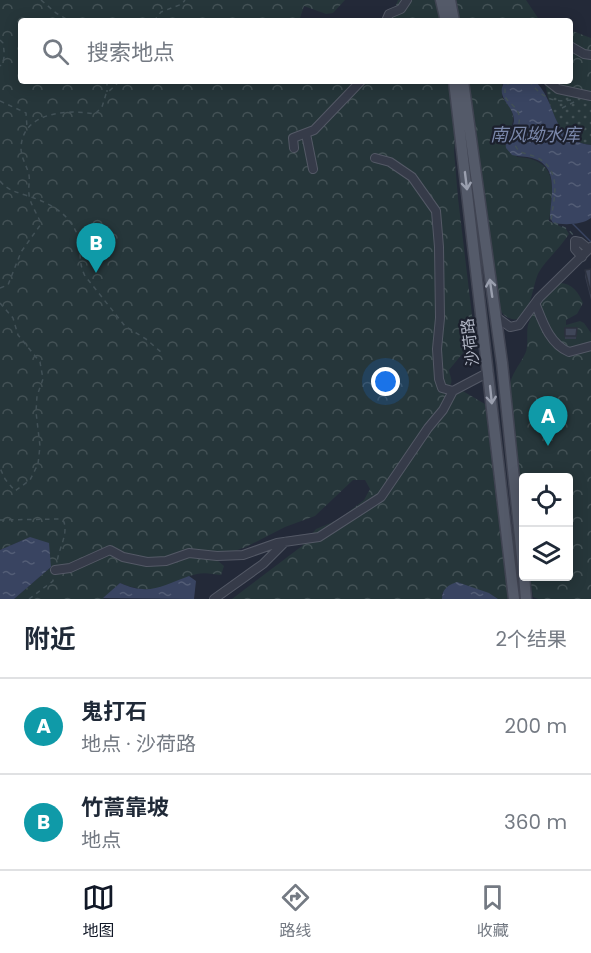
<!DOCTYPE html>
<html lang="zh">
<meta charset="utf-8">
<style>
body{margin:0;font-family:Poppins,"Noto Sans SC",sans-serif;background:#f6f6f7;color:#1f2937}
.controls{position:absolute;right:18px;bottom:18px;display:grid;overflow:hidden;border-radius:6px;box-shadow:0 3px 15px #0003}
.controls button{width:54px;height:54px;display:grid;place-items:center;padding:0;border:0;border-bottom:2px solid #e0e1e3;background:#fff;color:#1f2937;font:30px sans-serif}
.you{position:absolute;left:386px;top:382px;width:21px;height:21px;margin:-15px;border:4px solid #fff;border-radius:50%;background:#1a73e8;box-shadow:0 0 0 9px #1a73e833}
.badge{display:grid;place-items:center;width:39px;height:39px;border-radius:50%;background:#111827;color:#fff;font-size:20px;font-weight:700}
.pin{position:absolute;translate:-50% -50px;filter:drop-shadow(0 2px 3px #0008)}
.pin::after{content:'';position:absolute;top:32px;width:21px;height:18px;background:inherit;clip-path:polygon(0 0,100% 0,50% 100%)}
.list{margin:0;padding:0;list-style:none}
h2{display:flex;justify-content:space-between;align-items:center;height:78px;margin:0;padding:0 24px;font-size:26px}
h2 small{font-size:20px;font-weight:400;color:#747a83}
.list li{display:grid;grid-template-columns:39px 1fr auto;gap:18px;align-items:center;box-sizing:border-box;height:96px;padding:0 24px;border-top:2px solid #e0e1e3}
.list b{display:block;font-size:22px;white-space:nowrap}
.list p{margin:0;font-size:20px;white-space:nowrap;color:#747a83}
.list em{font-size:20px;font-style:normal;color:#747a83}
.icon{flex:none;width:33px;height:33px;fill:none;stroke:currentColor;stroke-width:2;stroke-linecap:round;stroke-linejoin:round}
.map{position:relative;flex:none;width:591px;height:599px;overflow:hidden}
.search{position:absolute;background:#fff;box-shadow:0 3px 15px #0003;left:18px;right:18px;top:18px;height:66px;display:flex;align-items:center;gap:15px;box-sizing:border-box;padding:0 21px;border-radius:6px;color:#747a83;font-size:22px}
.sheet{height:270px;background:#fff}
nav{display:flex;justify-content:space-around;align-items:center;box-sizing:border-box;height:84px;border-top:2px solid #e0e1e3;background:#fff;font-size:16px;color:#747a83}
nav a{display:grid;justify-items:center;gap:3px}
nav .on{color:#111827}
.map>svg:first-child{display:block}
.grass{fill:url(#grass-dots)}
.forest{fill:url(#forest-crowns)}
.water{fill:url(#water-ripples)}
.lines{fill:none;stroke-linecap:round;stroke-linejoin:round}
.stream{stroke:#394461;stroke-width:1.5}
.minor-casing{stroke:#545966;stroke-width:10}
.major-casing{stroke:#404452;stroke-width:13}
.path{stroke:#425157;stroke-width:1.5;stroke-dasharray:4.5 4.5;stroke-linecap:butt}
.minor{stroke:#363b49;stroke-width:8}
.major{stroke:#545a69;stroke-width:10}
.wall{fill:#363c4c}
.building{fill:#3f4658;stroke:#2c313e;stroke-width:1.5}
.oneway{stroke:#9a9fae}
.labels{text-anchor:middle;dominant-baseline:central;stroke-width:4.5;stroke-linejoin:round;paint-order:stroke}
.street-label{font-size:16px;fill:#b1b6c5;stroke:#1c202d}
.water-label{font-size:18px;font-style:italic;fill:#7b88ab;stroke:#1c202d}
</style>
<div class="map">
<svg width="591" height="599" viewBox="0 0 591 599">
<defs>
<pattern id="grass-dots" width="8" height="8" patternUnits="userSpaceOnUse" patternTransform="scale(1.5)"><rect width="8" height="8" fill="#26363a"/><path d="M2 2h.1M6 6h.1" fill="none" stroke="#435155" stroke-width="1.8" stroke-linecap="round"/></pattern>
<pattern id="forest-crowns" width="20" height="18" patternUnits="userSpaceOnUse" patternTransform="scale(1.5)"><rect width="20" height="18" fill="#26363a"/><path d="M2 6a3 3 0 1 1 6 0M12 15a3 3 0 1 1 6 0" fill="none" stroke="#435155"/></pattern>
<pattern id="water-ripples" width="26" height="14" patternUnits="userSpaceOnUse" patternTransform="scale(1.5)"><rect width="26" height="14" fill="#394461"/><path d="M2 4q2-2 4 0t4 0M15 11q2-2 4 0t4 0" fill="none" stroke="#535d76"/></pattern>
</defs>
<rect width="100%" height="100%" fill="#232938"/>
<path class="grass" d="M 545,82 L 591,92 L 591,145 C 558,141 549,109 545,82 Z"/>
<path class="forest" d="M 0,0 L 345,0 L 333,13 L 326,14 L 304,6 L 299,21 L 21,21 L 21,81 L 450,81 L 456,133 L 454,151 L 458,198 L 474,332 L 467,348 L 449,370 C 450,378 455,382 447,388 L 445,397 L 461,390 L 485,404 L 508,599 L 497,599 L 489,593 L 442,593 L 442,599 L 232,599 L 302,546 L 316,529 L 338,520 L 364,500 L 370,489 L 365,480 L 353,480 L 315,516 L 285,527 L 246,547 L 220,556 L 217,560 L 224,566 L 221,575 C 213,574 204,572 197,574 C 188,576 179,580 171,585 C 156,593 134,589 120,583 L 103,599 L 14,599 L 51,567 L 30,537 L 0,550 Z
M 398,0 L 438,0 L 442,21 L 390,21 Z
M 456,0 L 526,0 L 540,21 L 460,21 Z
M 570,30 L 591,38 L 591,92 L 561,86 L 552,81 L 570,81 Z
M 469,81 L 505,81 L 502,85 L 502,97 C 516,114 516,119 506,138 L 517,157 C 560,159 553,190 549,221 L 566,229 L 569,234 C 560,248 547,259 539,272 C 532,283 530,335 504,315 C 500,311 499,307 498,302 Z
M 560,283 C 572,283 579,293 583,303 L 577,314 L 566,320 L 566,325 L 580,321 L 584,323 L 591,333 L 591,599 L 538,599 L 533,597 L 530,577 L 568,576 L 568,478 L 524,478 L 523,520 L 509,388 C 511,374 519,366 525,354 C 529,346 526,334 528,325 C 533,308 548,295 560,283 Z"/>
<path class="water" d="M 505,81 L 535,81 C 559,104 549,140 591,145 L 591,218 C 582,225 564,225 553,223 L 550,218 C 550,199 561,166 532,158 C 526,156 519,157 512,155 L 506,148 C 504,137 513,131 514,121 C 514,104 494,98 505,81 Z
M 30,537 L 49,543 L 51,567 L 14,599 L 0,599 L 0,550 Z
M 189,576 L 196,581 L 194,599 L 103,598 L 120,583 C 149,596 162,586 189,576 Z
M 457,582 L 489,593 L 498,599 L 442,599 C 442,589 448,585 457,582 Z"/>
<g class="lines">
<path class="stream" d="M 573,224 L 591,242"/>
<defs>
<path id="minor" d="M 386,21 L 389,14 L 401,9 L 407,0
M 570,46 L 584,54 L 591,55
M 548,81 L 558,89 L 591,96
M 306,134 L 313,169
M 294,148 L 293,138 L 314,130 L 361,81
M 375,158 L 390,162 L 412,177 L 436,211 L 439,247 L 440,318 L 437,349 L 439,379 L 442,388 L 453,391
M 582,257 L 575,249 L 575,241 L 580,242 L 589,249
M 536,305 C 543,323 550,344 569,352 L 591,346
M 495,316 L 510,327 L 519,325 L 539,298 L 591,247
M 55,570 L 70,568 L 110,550 L 123,557 L 147,562 L 166,561 L 189,553 L 217,556 L 243,555 L 277,543 L 319,537 L 381,497 L 428,428 L 443,410 L 453,391 L 489,372
M 214,599 L 263,564 L 285,542"/>
<path id="major" d="M 441,0 L 446,21
M 450,0 L 454,21
M 454,81 L 514,599
M 463,81 L 502,363 L 524,576
M 524,576 L 526,599"/>
</defs>
<use href="#minor" class="minor-casing"/>
<use href="#major" class="major-casing"/>
<path class="path" d="M 41,0 L 56,13 L 70,21
M 154,21 L 161,12 L 182,4 L 185,0
M 0,40 L 3,43 C 4,51 6,60 0,66
M 107,81 L 107,92
M 510,81 L 505,89 L 505,97 C 509,103 517,107 519,115 C 522,126 510,136 516,147 C 520,154 529,154 536,157 C 563,170 554,198 551,220 C 558,227 567,226 573,235
M 529,81 C 542,97 551,103 571,100
M 0,101 L 26,113 L 27,127
M 562,108 L 576,101
M 0,181 C 8,191 17,192 28,196 C 44,201 61,209 71,223 C 86,244 75,256 85,276 L 125,326 L 146,339 L 162,353
M 0,288 L 8,285 L 21,252 L 41,224 C 38,215 29,202 29,194 C 28,187 30,182 29,175 C 27,166 21,158 21,148 C 22,112 67,109 95,114 L 102,107 L 106,94 L 120,81
M 0,303 L 13,318 L 18,335 L 40,362 L 43,379 L 37,396 L 36,412 L 40,446 L 38,464 L 30,480 L 15,491 L 5,479 L 0,468
M 0,520 L 59,519 L 64,522 C 68,535 59,548 57,562
M 29,599 L 53,581 L 53,578"/>
<use href="#minor" class="minor"/>
<use href="#major" class="major"/>
</g>
<path class="wall" d="M 591,269 L 591,300 L 585,277 L 585,270 Z
M 565,328 L 577,328 L 576,339 L 565,339 Z"/>
<path class="building" d="M 591,269 L 591,294 L 585,270 Z
M 565,328 L 577,328 L 576,336 L 565,336 Z"/>
<defs><path id="oneway-shaft" d="M-6 0H5M1.5-3L5.5 0L1.5 3" fill="none" stroke-width="1.6" stroke-linecap="round" stroke-linejoin="round" transform="scale(1.5)"/></defs>
<g class="oneway">
<use href="#oneway-shaft" transform="translate(466 181) rotate(83)"/>
<use href="#oneway-shaft" transform="translate(491 288) rotate(-98)"/>
<use href="#oneway-shaft" transform="translate(491 395) rotate(84)"/>
</g>
<g class="labels">
<g class="street-label">
<text transform="translate(470 342) rotate(-97)">沙荷路</text>
</g>
<g class="water-label">
<text x="535" y="134">南风坳水库</text>
</g>
</g>
</svg>
<div class="controls">
<button><svg class="icon" aria-label="locate" viewBox="0 0 24 24"><circle cx="12" cy="12" r="6"/><path d="M12 2v4M12 18v4M2 12h4M18 12h4"/></svg></button>
<button><svg class="icon" aria-label="layers" viewBox="0 0 24 24"><path d="M12 4l9 5-9 5-9-5zM3 14l9 5 9-5"/></svg></button>
</div>
<div class="you"></div>
<div class="pin badge" style="left:548px;top:446px;background:#0f9aa8">A</div>
<div class="pin badge" style="left:96px;top:273px;background:#0f9aa8">B</div>
<div class="search"><svg class="icon" aria-label="search" viewBox="0 0 24 24"><circle cx="10" cy="10" r="6"/><path d="M15 15l6 6"/></svg>搜索地点</div>
</div>
<section class="sheet">
<h2>附近<small>2个结果</small></h2>
<ul class="list">
<li><span class="badge" style="background:#0f9aa8">A</span><div><b>鬼打石</b><p>地点 · 沙荷路</p></div><em>200 m</em></li>
<li><span class="badge" style="background:#0f9aa8">B</span><div><b>竹蒿靠坡</b><p>地点</p></div><em>360 m</em></li>
</ul>
</section>
<nav>
<a class="on"><svg class="icon" aria-label="map" viewBox="0 0 24 24"><path d="M3 6l6-2 6 2 6-2v14l-6 2-6-2-6 2zM9 4v14M15 6v14"/></svg>地图</a>
<a><svg class="icon" aria-label="directions" viewBox="0 0 24 24"><path d="M12 3l9 9-9 9-9-9zM9 14v-3h6M13 9l2 2-2 2"/></svg>路线</a>
<a><svg class="icon" aria-label="saved" viewBox="0 0 24 24"><path d="M7 4h10v16l-5-4-5 4z"/></svg>收藏</a>
</nav>
